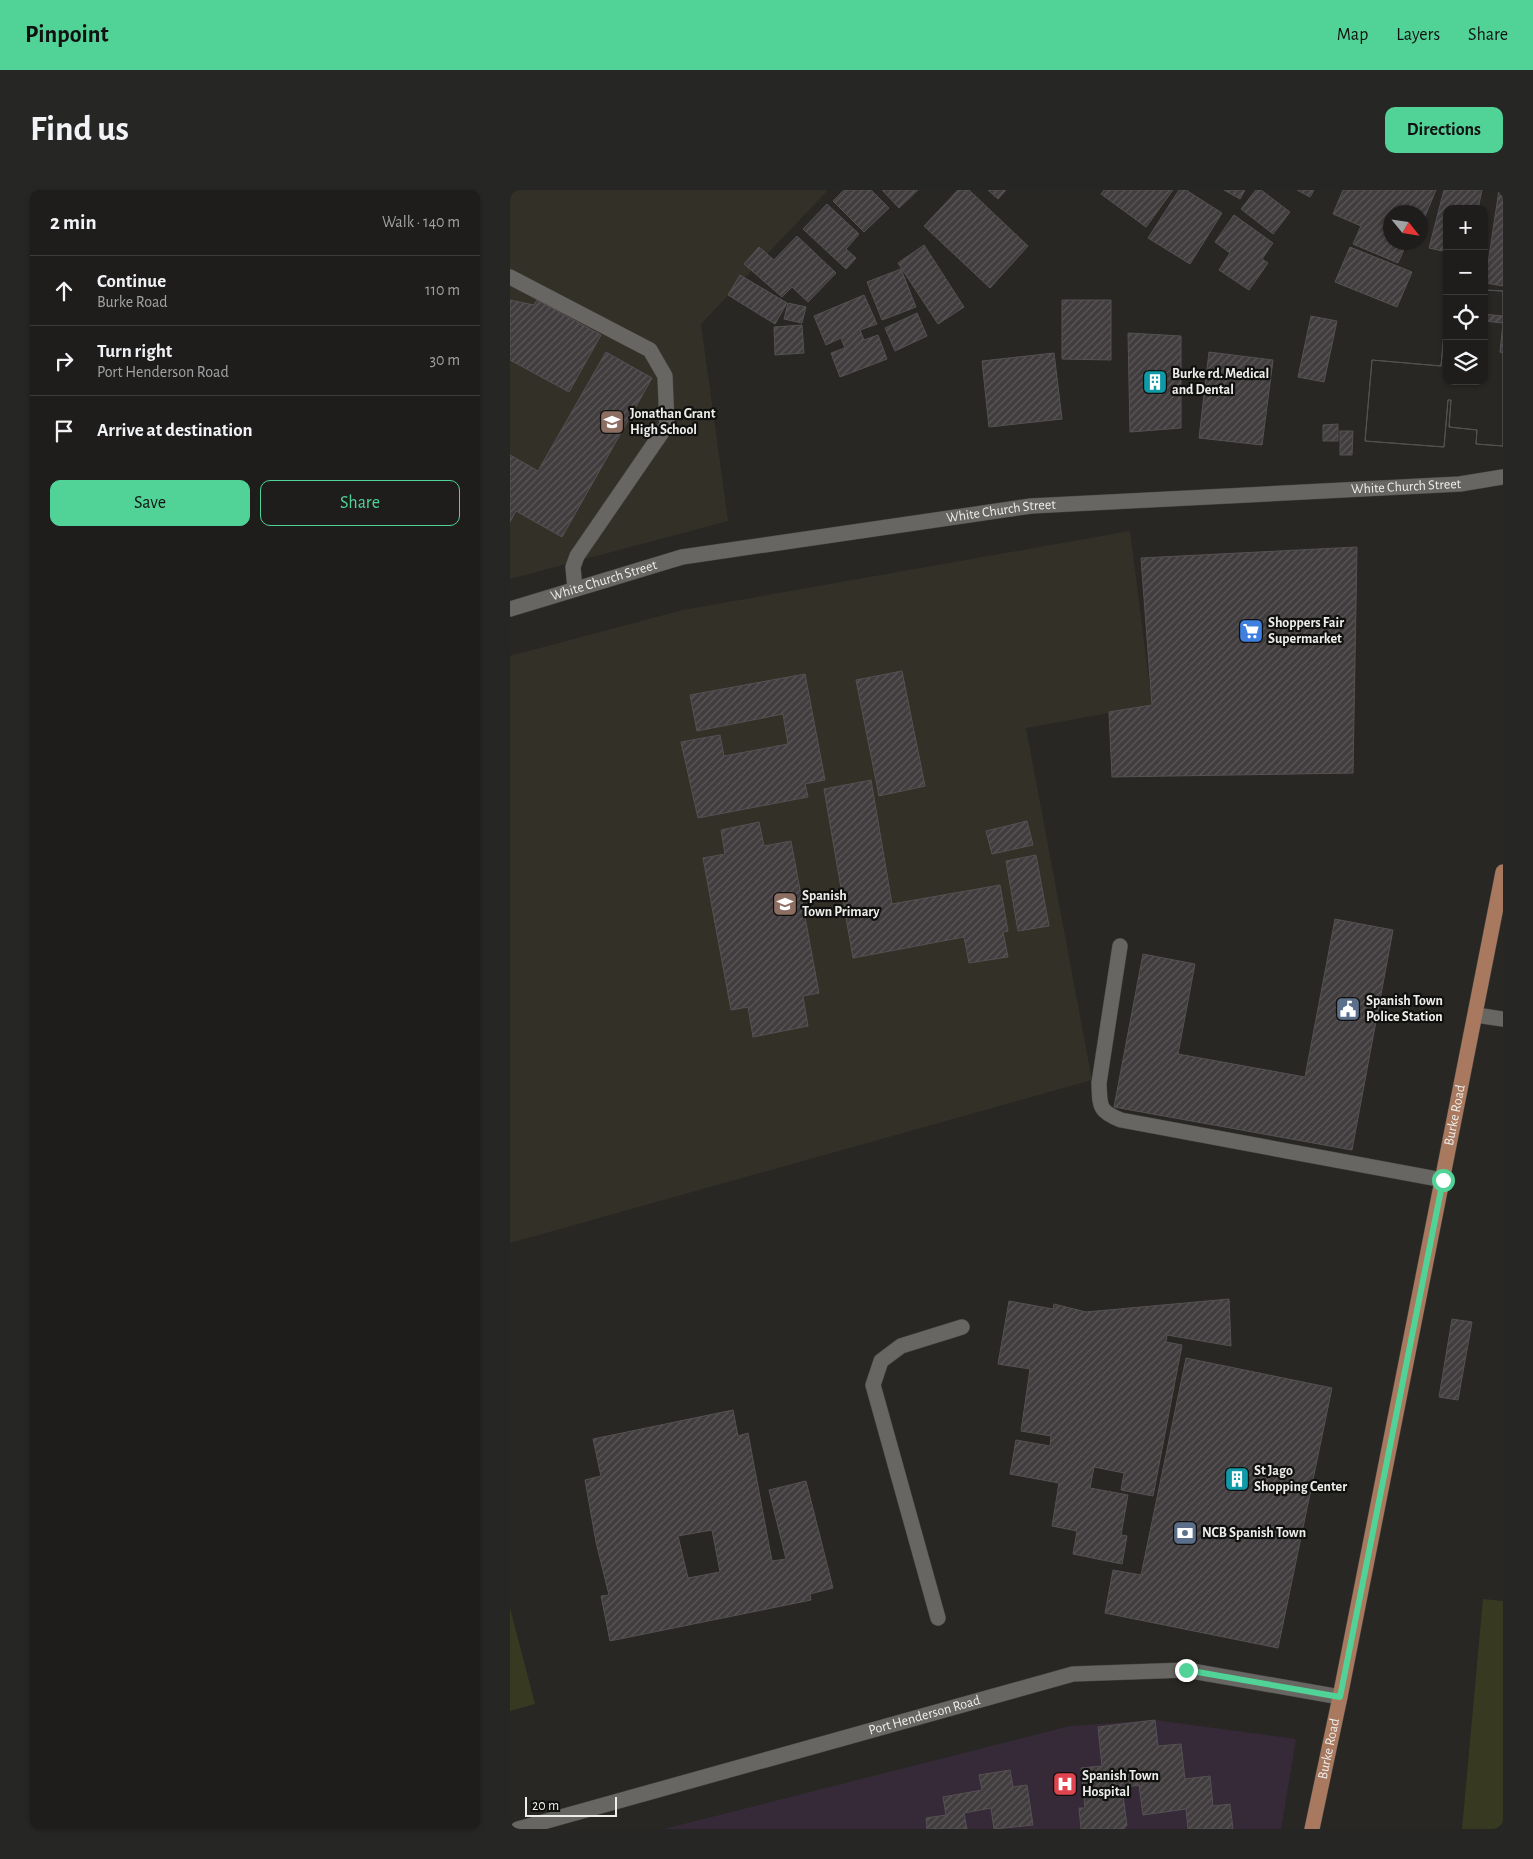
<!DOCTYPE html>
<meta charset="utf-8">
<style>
body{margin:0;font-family:"Alegreya Sans",sans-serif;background:#262624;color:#f1f3f6}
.controls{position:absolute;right:15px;top:15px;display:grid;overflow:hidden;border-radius:10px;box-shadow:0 1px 4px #0004}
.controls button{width:45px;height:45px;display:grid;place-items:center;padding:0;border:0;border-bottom:1px solid #3c3b3a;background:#1e1d1b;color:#f1f3f6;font:25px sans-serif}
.compass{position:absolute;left:873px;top:15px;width:45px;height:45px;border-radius:50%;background:#1e1d1b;box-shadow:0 1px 4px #0004;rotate:120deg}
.scale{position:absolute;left:15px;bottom:12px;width:92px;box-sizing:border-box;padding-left:5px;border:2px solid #ededeb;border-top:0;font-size:14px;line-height:18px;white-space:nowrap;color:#ededeb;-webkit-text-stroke:4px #10100e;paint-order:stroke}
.stop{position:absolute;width:15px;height:15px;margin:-11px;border:4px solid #51d397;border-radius:50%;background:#fff}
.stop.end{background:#51d397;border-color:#fff;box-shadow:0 1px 5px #0008}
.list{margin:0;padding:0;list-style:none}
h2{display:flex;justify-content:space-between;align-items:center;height:65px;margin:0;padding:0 20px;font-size:21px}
h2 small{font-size:16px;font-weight:400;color:#a1a2a3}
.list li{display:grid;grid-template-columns:32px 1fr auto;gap:15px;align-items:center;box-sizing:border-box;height:70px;padding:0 20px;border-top:1px solid #3c3b3a}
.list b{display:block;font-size:19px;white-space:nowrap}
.list p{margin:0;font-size:16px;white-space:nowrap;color:#a1a2a3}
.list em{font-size:16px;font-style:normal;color:#a1a2a3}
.actions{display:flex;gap:10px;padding:15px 20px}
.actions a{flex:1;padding:11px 0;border:1px solid #51d397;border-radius:10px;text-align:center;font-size:18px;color:#51d397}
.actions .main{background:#51d397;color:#111}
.icon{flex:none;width:28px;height:28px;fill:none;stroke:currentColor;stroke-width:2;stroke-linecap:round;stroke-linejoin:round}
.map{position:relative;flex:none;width:993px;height:1639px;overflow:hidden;border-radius:10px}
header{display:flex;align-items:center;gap:30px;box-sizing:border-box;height:70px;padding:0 25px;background:#51d397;color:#111}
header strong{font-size:24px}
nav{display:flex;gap:28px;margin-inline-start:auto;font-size:18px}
.intro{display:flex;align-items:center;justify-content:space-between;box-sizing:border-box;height:120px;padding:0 30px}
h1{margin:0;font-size:35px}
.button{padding:12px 22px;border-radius:10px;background:#51d397;color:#111;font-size:18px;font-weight:700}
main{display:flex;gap:30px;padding:0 30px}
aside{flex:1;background:#1e1d1b;border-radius:10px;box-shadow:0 1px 4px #0004}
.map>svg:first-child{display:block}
.built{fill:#333027}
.medical{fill:#362a38}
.grass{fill:#373a21}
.building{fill:url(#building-hatch);stroke:#555153;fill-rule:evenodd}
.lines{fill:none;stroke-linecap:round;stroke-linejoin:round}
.minor-casing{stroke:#464542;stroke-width:16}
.major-casing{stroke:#464542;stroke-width:16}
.minor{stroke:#676662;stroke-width:15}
.major{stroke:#a8795e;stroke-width:15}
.route{stroke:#51d397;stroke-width:6}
.labels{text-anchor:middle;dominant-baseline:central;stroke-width:4.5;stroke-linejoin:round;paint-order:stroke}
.poi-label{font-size:14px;font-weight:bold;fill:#ededeb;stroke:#10100e;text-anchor:start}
.street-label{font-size:14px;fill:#ededeb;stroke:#10100e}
</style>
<header>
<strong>Pinpoint</strong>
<nav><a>Map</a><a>Layers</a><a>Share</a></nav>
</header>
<div class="intro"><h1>Find us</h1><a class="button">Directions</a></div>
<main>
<aside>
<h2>2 min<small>Walk · 140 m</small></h2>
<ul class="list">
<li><svg class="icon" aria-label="ahead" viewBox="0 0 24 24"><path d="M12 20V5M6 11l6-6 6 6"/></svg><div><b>Continue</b><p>Burke Road</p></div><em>110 m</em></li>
<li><svg class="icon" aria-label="right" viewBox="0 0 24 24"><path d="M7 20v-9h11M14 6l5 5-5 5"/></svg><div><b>Turn right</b><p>Port Henderson Road</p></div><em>30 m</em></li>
<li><svg class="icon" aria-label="arrive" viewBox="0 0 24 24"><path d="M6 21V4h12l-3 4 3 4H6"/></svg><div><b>Arrive at destination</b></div></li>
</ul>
<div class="actions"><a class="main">Save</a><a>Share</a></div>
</aside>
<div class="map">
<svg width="993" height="1639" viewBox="0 0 993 1639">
<defs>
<pattern id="building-hatch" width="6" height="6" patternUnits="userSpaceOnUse" patternTransform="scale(1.25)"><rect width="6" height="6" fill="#413d3f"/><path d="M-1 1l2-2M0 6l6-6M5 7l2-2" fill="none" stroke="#5d595b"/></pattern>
</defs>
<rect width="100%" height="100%" fill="#282724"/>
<path class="built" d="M 0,0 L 318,0 L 191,134 L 218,331 L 0,389 Z
M 620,341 L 642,515 L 516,538 L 582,890 L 0,1053 L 0,466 L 173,420 Z"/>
<path class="medical" d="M 645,1530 L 786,1549 L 771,1639 L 154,1639 L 560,1536 Z"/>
<path class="grass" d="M 973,1409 L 993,1411 L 993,1639 L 952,1639 Z
M 0,1418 L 25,1514 L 0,1521 Z"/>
<path class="building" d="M 334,0 L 361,0 L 379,18 L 354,42 L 323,11 Z
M 372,0 L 408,0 L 389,18 Z
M 448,0 L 459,0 L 518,56 L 480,98 L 414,36 Z
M 478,0 L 496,0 L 488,9 Z
M 594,0 L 663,0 L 636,37 L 591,4 Z
M 669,0 L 676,0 L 712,23 L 680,74 L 638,48 Z
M 714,0 L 735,0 L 730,9 Z
M 746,0 L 751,0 L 780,22 L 763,44 L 731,19 Z
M 787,0 L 804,0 L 800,7 Z
M 833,0 L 926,0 L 911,36 L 911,22 L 881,22 L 881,52 L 903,52 L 901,59 L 895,57 L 888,73 L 843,54 L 851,36 L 823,24 Z
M 934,0 L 972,0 L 968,19 L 937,19 L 937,62 L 919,58 Z
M 989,0 L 993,0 L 993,96 L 975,93 Z
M 317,14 L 349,44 L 336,59 L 346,68 L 336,79 L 293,39 Z
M 724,25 L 763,53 L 752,69 L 758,73 L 739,100 L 709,80 L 720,63 L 705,52 Z
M 287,46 L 326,83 L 298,112 L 282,97 L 272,107 L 234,74 L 249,57 L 264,70 Z
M 414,55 L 454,117 L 428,134 L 388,73 Z
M 840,57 L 902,82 L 887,117 L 825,92 Z
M 391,79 L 406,117 L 372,130 L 357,92 Z
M 230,85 L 277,113 L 265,134 L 218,105 Z
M 974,100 L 993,101 L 993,126 L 974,124 Z
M 974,100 L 993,101 L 993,256 L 966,254 L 967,240 L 939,237 L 941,210 L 938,210 L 934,257 L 855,251 L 862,170 L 931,176 L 937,109 L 937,191 L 974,191 Z
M 354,105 L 367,134 L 350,140 L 354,150 L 368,145 L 377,169 L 330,187 L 321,163 L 335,158 L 331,148 L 316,155 L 304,126 Z
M 937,109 L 937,191 L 974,191 L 974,131 L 993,133 L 990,162 L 993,163 L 993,256 L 966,254 L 967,240 L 939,237 L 941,210 L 938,210 L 934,257 L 855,251 L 862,170 L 931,176 Z
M 0,110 L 24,115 L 27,110 L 91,145 L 59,202 L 0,170 Z
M 552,110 L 601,110 L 601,170 L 552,169 Z
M 278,113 L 296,117 L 292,133 L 274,129 Z
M 407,123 L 417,146 L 385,161 L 375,138 Z
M 801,126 L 827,131 L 814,192 L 788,187 Z
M 292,135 L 294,163 L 265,165 L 264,137 Z
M 618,143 L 671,146 L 671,238 L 620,242 Z
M 96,162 L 142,188 L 52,347 L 6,321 L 0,332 L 0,265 L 28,281 Z
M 699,162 L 763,170 L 752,255 L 689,248 Z
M 544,163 L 552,229 L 479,237 L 472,171 Z
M 828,234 L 828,251 L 813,251 L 813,235 Z
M 830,241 L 843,241 L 842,265 L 830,265 Z
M 847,357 L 843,583 L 602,587 L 599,522 L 642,515 L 631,368 Z
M 392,481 L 415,596 L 369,606 L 346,490 Z
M 295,484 L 315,590 L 295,594 L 298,607 L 188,628 L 171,552 L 210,545 L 214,566 L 278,554 L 273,524 L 187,541 L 180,505 Z
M 361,590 L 382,714 L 490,695 L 498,741 L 493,742 L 498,767 L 459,773 L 454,747 L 343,768 L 314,599 Z
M 517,631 L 523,655 L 482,664 L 476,641 Z
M 249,632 L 254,656 L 281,651 L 309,803 L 293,806 L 298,836 L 243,847 L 238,817 L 221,820 L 193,668 L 215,664 L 211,640 Z
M 526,665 L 539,736 L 508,741 L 496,671 Z
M 825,729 L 883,740 L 842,960 L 604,917 L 633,764 L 685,774 L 668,864 L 795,887 Z
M 719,1109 L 721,1156 L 657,1145 L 656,1152 L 672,1155 L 643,1306 L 611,1300 L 614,1283 L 584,1277 L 580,1298 L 618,1305 L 611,1345 L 617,1346 L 612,1374 L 563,1364 L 567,1341 L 542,1336 L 549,1293 L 500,1284 L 506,1250 L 540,1256 L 541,1246 L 511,1241 L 520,1179 L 488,1174 L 499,1111 L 543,1119 L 544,1114 L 576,1122 Z
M 942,1129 L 962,1132 L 948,1210 L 929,1207 Z
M 676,1168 L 822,1198 L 768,1458 L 595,1423 L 603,1380 L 631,1385 Z
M 223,1220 L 228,1246 L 238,1243 L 262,1371 L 276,1369 L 259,1300 L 296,1291 L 323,1398 L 300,1404 L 301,1410 L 100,1451 L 91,1406 L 99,1405 L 86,1352 L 75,1290 L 91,1286 L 83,1249 ZM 202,1340 L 210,1382 L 178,1388 L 168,1346 Z
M 645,1530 L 648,1556 L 671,1554 L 675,1589 L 700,1586 L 703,1616 L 720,1614 L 723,1639 L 678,1639 L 676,1619 L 633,1625 L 629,1595 L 612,1598 L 617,1635 L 614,1639 L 571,1639 L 569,1618 L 575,1618 L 571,1578 L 592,1576 L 588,1537 Z
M 500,1580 L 503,1597 L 517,1595 L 523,1635 L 484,1639 L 481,1618 L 454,1623 L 457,1639 L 417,1639 L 416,1628 L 436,1625 L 433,1607 L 472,1600 L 469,1585 Z"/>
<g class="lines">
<defs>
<g id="minor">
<path d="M 0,87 L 140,160 L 155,186 L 157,235 L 67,366 L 63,377 L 65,399"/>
<path id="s1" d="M 0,419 L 172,367 L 521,316 L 950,294 L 993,287"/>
<path d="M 610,756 L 589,893 C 590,916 588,921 611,930 L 933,990"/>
<path d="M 966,825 L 993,829"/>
<path d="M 428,1428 L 363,1195 L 371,1171 L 391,1156 L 452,1137"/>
<path id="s2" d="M 8,1639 L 563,1484 L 676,1480 L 830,1507"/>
</g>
<g id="major">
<path id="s3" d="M 802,1639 L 830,1507 L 993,682"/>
</g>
</defs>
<use href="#minor" class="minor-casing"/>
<use href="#major" class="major-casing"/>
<use href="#minor" class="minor"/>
<use href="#major" class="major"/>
</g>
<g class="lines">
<path class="route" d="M 676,1480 L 830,1507 L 933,990"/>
</g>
<defs>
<symbol id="building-square" viewBox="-11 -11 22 22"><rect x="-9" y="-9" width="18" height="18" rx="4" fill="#0f9aa8" stroke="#10100e"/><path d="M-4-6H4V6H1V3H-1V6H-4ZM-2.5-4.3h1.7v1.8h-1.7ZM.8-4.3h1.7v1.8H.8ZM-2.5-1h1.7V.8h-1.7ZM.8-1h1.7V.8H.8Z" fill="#fff"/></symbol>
<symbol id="school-square" viewBox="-11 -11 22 22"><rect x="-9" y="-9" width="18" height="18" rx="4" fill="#8d6e63" stroke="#10100e"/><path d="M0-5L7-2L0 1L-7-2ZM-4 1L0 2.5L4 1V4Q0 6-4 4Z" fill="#fff"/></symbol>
<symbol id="supermarket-square" viewBox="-11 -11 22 22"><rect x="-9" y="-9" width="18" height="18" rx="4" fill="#3f7fe0" stroke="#10100e"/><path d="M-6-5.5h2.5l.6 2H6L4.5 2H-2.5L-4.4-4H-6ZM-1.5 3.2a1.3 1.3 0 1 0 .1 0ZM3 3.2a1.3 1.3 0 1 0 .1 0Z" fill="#fff"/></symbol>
<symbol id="civic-square" viewBox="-11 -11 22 22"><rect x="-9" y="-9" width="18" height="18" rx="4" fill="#5c6f8a" stroke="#10100e"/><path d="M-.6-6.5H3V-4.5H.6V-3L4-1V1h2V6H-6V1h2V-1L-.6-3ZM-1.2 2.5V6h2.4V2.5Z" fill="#fff"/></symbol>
<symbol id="bank-square" viewBox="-11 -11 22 22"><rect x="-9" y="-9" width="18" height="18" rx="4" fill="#5c6f8a" stroke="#10100e"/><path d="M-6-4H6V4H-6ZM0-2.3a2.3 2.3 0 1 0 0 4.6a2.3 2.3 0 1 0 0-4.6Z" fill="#fff"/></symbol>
<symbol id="hospital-square" viewBox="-11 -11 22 22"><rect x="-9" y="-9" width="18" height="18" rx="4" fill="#e0444e" stroke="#10100e"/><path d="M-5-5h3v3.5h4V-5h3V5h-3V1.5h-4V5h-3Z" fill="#fff"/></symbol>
</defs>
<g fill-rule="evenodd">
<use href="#building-square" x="631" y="178" width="28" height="28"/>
<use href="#school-square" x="88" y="218" width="28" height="28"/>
<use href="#supermarket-square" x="727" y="427" width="28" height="28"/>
<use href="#school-square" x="261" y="700" width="28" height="28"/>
<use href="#civic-square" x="824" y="805" width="28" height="28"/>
<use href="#building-square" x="713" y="1275" width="28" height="28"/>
<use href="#bank-square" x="661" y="1329" width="28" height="28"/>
<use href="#hospital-square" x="541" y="1580" width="28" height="28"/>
</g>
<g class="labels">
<g class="poi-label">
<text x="662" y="184">Burke rd. Medical<tspan x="662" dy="16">and Dental</tspan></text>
<text x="120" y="224">Jonathan Grant<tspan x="120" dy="16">High School</tspan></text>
<text x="758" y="433">Shoppers Fair<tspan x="758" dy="16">Supermarket</tspan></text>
<text x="292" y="706">Spanish<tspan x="292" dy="16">Town Primary</tspan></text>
<text x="856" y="811">Spanish Town<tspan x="856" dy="16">Police Station</tspan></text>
<text x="744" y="1281">St Jago<tspan x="744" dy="16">Shopping Center</tspan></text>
<text x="692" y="1343">NCB Spanish Town</text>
<text x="572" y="1586">Spanish Town<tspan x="572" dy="16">Hospital</tspan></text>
</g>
<g class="street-label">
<text stroke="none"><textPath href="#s1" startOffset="908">White Church Street</textPath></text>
<text stroke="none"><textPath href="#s1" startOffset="502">White Church Street</textPath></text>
<text stroke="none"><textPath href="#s1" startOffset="98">White Church Street</textPath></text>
<text stroke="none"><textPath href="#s3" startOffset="728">Burke Road</textPath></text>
<text stroke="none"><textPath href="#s2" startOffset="422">Port Henderson Road</textPath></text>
<text stroke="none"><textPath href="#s3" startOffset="82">Burke Road</textPath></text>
</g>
</g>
</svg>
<div class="controls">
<button>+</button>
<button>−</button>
<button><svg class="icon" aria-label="locate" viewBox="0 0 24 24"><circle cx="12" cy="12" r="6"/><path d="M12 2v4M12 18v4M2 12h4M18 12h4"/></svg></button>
<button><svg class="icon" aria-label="layers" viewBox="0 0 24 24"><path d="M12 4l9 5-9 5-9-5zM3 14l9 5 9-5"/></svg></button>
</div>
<svg class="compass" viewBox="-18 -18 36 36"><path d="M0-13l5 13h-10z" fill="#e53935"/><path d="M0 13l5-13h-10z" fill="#a1a2a3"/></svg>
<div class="scale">20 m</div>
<div class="stop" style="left:933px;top:990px"></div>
<div class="stop end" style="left:676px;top:1480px"></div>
</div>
</main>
